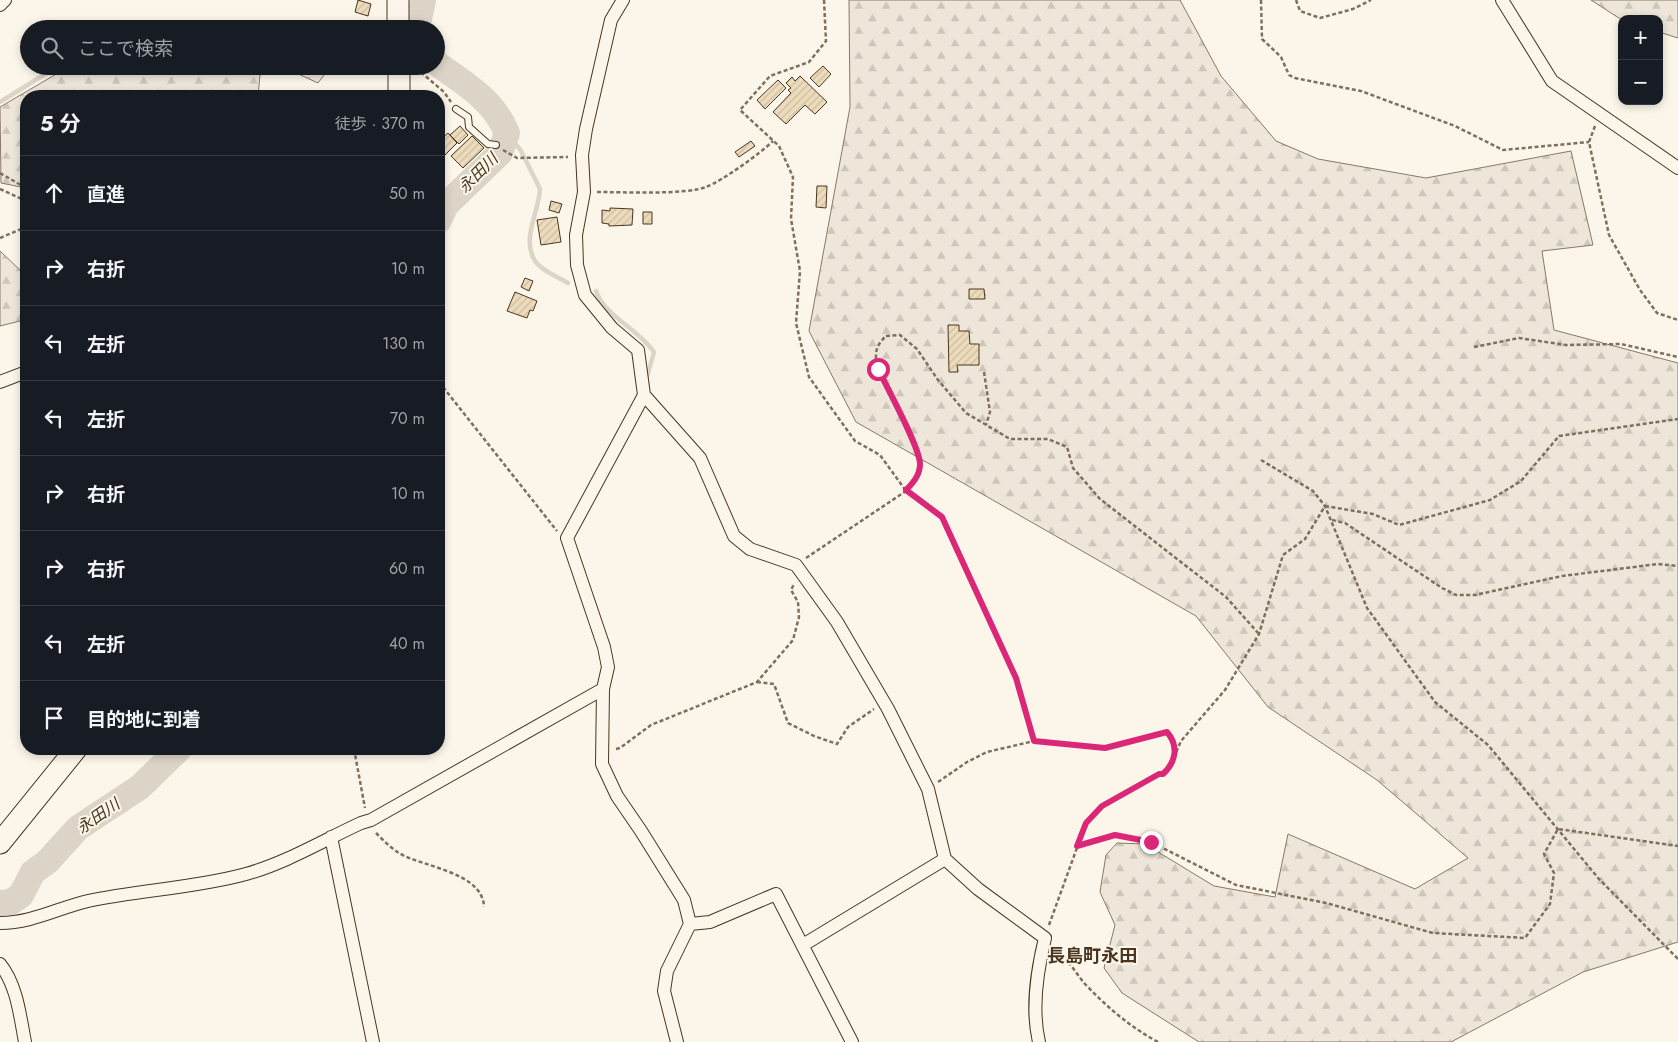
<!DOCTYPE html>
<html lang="ja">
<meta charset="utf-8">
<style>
body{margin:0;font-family:Jost,"Noto Sans JP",sans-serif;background:#242831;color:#f1f3f6}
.controls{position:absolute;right:15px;top:15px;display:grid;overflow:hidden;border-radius:10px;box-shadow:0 2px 8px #0003}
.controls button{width:45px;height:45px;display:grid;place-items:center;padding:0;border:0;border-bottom:1px solid #363941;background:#171b24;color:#f1f3f6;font:25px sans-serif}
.stop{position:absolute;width:15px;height:15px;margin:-11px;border:4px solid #db2777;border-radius:50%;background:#fff}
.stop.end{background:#db2777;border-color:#fff;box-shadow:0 1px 5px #0008}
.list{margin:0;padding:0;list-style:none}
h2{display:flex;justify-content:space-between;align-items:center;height:65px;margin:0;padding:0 20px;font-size:21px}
h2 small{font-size:16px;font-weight:400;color:#9ea1a6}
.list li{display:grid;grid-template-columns:32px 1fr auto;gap:15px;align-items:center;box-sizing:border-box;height:75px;padding:0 20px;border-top:1px solid #363941}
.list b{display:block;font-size:19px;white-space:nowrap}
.list em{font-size:16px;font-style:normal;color:#9ea1a6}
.icon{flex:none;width:28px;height:28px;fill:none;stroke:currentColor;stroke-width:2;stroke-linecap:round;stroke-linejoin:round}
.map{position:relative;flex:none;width:1678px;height:1042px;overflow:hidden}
.search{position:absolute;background:#171b24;box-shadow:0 2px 8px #0003;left:20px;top:20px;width:425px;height:55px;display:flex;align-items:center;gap:12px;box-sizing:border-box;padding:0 18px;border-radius:28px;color:#9ea1a6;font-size:19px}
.panel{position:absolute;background:#171b24;box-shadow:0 2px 8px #0003;left:20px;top:90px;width:425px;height:665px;border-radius:20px}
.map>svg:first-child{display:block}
.forest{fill:url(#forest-firs);stroke:#887966}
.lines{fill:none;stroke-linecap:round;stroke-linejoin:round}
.stream{stroke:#dcd4c6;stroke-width:4.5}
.river{stroke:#dcd4c6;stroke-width:26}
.building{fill:url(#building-hatch);stroke:#4a3520}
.lane-casing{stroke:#4a3520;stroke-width:8}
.street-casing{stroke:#4a3520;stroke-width:14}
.primary-casing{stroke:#4a3520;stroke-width:23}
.path{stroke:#7f6f5c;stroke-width:2.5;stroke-dasharray:4 2.5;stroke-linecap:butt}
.lane{stroke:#fbf6e9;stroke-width:6}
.street{stroke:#fbf6e9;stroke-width:12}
.primary{stroke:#fbf6e9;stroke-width:21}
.route{stroke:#db2777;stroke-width:6}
.labels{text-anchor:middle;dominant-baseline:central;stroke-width:4;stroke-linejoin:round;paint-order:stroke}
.water-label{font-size:16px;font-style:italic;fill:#4a3520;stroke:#fbf6e9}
.quarter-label{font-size:18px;font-weight:bold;fill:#4a3520;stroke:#fbf6e9}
</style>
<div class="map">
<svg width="1678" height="1042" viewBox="0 0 1678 1042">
<defs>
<pattern id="forest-firs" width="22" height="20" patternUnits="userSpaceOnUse" patternTransform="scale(1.25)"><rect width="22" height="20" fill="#ede6d9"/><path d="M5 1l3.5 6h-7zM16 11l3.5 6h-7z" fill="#cdc6ba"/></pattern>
<pattern id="building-hatch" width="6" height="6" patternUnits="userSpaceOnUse" patternTransform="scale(1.25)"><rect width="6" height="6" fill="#ecdcbc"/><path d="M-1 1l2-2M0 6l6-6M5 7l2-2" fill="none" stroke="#ccbda1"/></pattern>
</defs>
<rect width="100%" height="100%" fill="#fbf6e9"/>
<path class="forest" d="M 849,0 L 1180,0 L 1221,76 L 1276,141 L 1318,159 L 1426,178 L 1571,151 L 1593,245 L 1542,251 L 1554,330 L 1678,363 L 1678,942 L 1583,972 L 1451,1042 L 1199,1042 L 1122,993 L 1104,968 L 1115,925 L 1100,892 L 1106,855 L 1117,843 L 1145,844 L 1214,886 L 1275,897 L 1288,834 L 1415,889 L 1468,858 L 1377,780 L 1268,707 L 1196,616 L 856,422 L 809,331 L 850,107 Z
M 1591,0 L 1678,0 L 1678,38 L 1659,32 L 1659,19 L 1622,20 Z
M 70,66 L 331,66 L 318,83 L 283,67 L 260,75 L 258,96 L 26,96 L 26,188 L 1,183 L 0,107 Z
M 0,251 L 21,271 L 24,320 L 0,326 Z"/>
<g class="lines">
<path class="stream" d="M 0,102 L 58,66
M 507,133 L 521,151 L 540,189 C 539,212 521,239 535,261 C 542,271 558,277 568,283
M 596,291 C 604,315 639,330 654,352 L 647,377"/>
<path class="river" d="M 417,29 L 423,0
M 436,63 C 464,83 494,100 507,133 L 500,153 L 446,205 L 439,220
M 0,903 L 11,902 L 21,895 L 33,872 L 47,862 L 78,828 L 140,787 L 179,749"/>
</g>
<path class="building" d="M 358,0 L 371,4 L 368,16 L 355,12 Z
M 823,66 L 831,74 L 819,87 L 810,78 Z
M 800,76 L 827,102 L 815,114 L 805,105 L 786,124 L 773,112 L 791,93 L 788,90 L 791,88 L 786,83 L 792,77 L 795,81 Z
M 778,80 L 786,88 L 765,109 L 757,100 Z
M 460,126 L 468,135 L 459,144 L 450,135 Z
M 448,133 L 457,143 L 445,155 L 440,149 L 442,147 L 439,141 Z
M 472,136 L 484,148 L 463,168 L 451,156 Z
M 751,141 L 755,146 L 739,157 L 735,152 Z
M 817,186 L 827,186 L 826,208 L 816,207 Z
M 551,201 L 562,204 L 559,213 L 549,210 Z
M 610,208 L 633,209 L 632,225 L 609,226 L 609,224 L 602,223 L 602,210 L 610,211 Z
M 643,212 L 652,212 L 652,224 L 643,224 Z
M 557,217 L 561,242 L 541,245 L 537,220 Z
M 525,278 L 533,281 L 529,291 L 521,287 Z
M 969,289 L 984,289 L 985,299 L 969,299 Z
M 515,292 L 537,301 L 533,311 L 530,310 L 527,318 L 507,311 Z
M 948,325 L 959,325 L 959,331 L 969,331 L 970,344 L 979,344 L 979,365 L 957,365 L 958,372 L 949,372 Z"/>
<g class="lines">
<defs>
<path id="lane" d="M 456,109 L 468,117 L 469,127 L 488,144 L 496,145"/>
<path id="street" d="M 623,0 L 611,20 L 586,129 L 582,155 L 584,192 L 576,235 L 577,265 L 585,295 L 612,328 L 638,350 L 644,395 L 567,538 L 604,647 L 608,667 L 603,689 L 602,764 L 617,796 L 641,831 L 684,900 L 690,924 L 667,971 L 664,991 L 677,1042
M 1502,0 L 1552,81 L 1678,168
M 0,5 L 5,0
M 0,382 L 26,372
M 644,395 L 700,458 L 734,536 L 750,549 L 796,565 L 837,622 L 888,709 L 928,789 L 945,859 L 978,889 L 1045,938 C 1037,971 1031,1008 1039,1042
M 331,837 L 373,1042
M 0,923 C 32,923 58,908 88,901 C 140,890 195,888 246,874 C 286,863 324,840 361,823 L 371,820 L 603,689
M 690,924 L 710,922 L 776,894 L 852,1042
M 803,945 L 945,859
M 0,964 C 17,985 20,1016 25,1042"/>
<path id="primary" d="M 398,0 L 398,29
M 399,66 L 399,96
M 0,843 L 76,749"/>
</defs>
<use href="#lane" class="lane-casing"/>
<use href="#street" class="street-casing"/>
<use href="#primary" class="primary-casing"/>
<path class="path" d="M 824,0 L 826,41 L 809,62 L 770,76 L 740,110 L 779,146 L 793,177 L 791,219 L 800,271 L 796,323 L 809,377 L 855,441 L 880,455 L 906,491 L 943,517 L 1016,678 L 1034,741
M 1261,0 L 1262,39 L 1281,57 L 1289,75 L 1295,78 L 1361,91 L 1455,126 L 1503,150 L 1589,142
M 1296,0 L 1300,11 L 1320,18 L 1353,9 L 1371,0
M 416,68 L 444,92 L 451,102
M 297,94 L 319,93 L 336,96
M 1595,126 L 1589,142 L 1609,235 L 1640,290 L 1657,313 L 1678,320
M 503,150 L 517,158 L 568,157
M 0,173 L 26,188
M 0,189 L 26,201
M 597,192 C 622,192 686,195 706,187 C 722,181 761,153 773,141
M 0,238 L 26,227
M 439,261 L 442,239
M 1474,347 L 1519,338 L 1566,345 L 1621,344 L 1678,357
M 984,372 L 990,412 L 986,425
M 439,382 L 557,531
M 1261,460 L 1313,491 L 1325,506 L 1367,608 L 1435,702 L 1488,745 L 1599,879 L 1678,959
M 1325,506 L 1373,514 L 1399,525 L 1490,500 L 1521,481 L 1559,436 L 1678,419
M 1332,520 L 1345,523 L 1442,588 L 1456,595 L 1475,595 L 1562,576 L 1658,564 L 1678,566
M 806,558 L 906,491 C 913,483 921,475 920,464 C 919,436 868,373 877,349 C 878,344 883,340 885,336 L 900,335 L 917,349 L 938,380 L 966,413 L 1010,439 L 1048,439 L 1067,447 L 1073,468 L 1100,499 L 1226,597 L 1259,634
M 757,682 L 774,684 L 788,723 L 814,736 L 837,744 L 848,727 L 874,709
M 354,749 L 365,808
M 616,749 L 620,748 L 651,725 L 757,682 L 793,640 L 799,617 L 798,602 L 791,590 L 794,584
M 938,782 L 967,762 L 987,752 L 1034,741 L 1105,748 L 1167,732 L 1172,739 L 1176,753
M 376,833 C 383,840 391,848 399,853 C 422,867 483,872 484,907
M 1077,847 L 1115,835 L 1151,842 L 1236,885 L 1326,903 L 1433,933 L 1525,938 L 1550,904 L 1554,873 L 1544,854 L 1558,829 L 1678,846
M 1049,925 L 1086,823 L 1102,806 L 1159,774 L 1163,774 L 1169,769 L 1181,741 L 1225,690 L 1259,634 L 1283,555 L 1305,539 L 1325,506
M 1055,948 C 1067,958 1075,972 1085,984 C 1107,1007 1130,1027 1158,1042"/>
<use href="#lane" class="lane"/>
<use href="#street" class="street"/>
<use href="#primary" class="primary"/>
</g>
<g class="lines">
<path class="route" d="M 878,369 C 887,387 920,448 920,464 C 920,475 913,483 906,490 L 942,517 L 1016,678 L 1034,741 L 1105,748 L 1167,732 C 1179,746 1176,762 1163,774 L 1159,774 L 1102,806 L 1086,823 L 1077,846 L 1115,835 L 1151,842"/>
</g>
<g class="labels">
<g class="water-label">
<text transform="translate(478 173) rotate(-45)">永田川</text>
<text transform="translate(98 816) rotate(-35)">永田川</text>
</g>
<g class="quarter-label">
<text x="1092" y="956">長島町永田</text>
</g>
</g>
</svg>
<div class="controls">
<button>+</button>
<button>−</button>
</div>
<div class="stop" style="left:878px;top:369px"></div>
<div class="stop end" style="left:1151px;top:842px"></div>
<div class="search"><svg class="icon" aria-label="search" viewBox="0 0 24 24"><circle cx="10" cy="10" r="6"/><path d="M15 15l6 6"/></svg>ここで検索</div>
<section class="panel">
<h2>5 分<small>徒歩 · 370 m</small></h2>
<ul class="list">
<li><svg class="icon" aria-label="ahead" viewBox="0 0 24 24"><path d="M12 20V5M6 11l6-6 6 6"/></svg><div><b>直進</b></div><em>50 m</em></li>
<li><svg class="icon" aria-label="right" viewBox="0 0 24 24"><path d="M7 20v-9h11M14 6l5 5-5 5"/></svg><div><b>右折</b></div><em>10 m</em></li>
<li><svg class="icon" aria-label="left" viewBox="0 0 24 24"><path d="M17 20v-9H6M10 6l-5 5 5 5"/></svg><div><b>左折</b></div><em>130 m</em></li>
<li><svg class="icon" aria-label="left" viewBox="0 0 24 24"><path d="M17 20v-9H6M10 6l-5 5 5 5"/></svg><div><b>左折</b></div><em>70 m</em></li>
<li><svg class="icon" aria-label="right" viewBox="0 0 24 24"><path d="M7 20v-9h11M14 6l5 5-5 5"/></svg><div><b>右折</b></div><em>10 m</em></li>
<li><svg class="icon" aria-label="right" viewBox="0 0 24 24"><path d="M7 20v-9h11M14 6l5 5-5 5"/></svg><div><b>右折</b></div><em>60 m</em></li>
<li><svg class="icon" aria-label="left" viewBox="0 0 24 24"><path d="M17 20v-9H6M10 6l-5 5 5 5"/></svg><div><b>左折</b></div><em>40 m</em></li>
<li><svg class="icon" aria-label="arrive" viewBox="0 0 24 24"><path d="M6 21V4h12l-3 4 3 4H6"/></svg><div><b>目的地に到着</b></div></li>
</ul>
</section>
</div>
